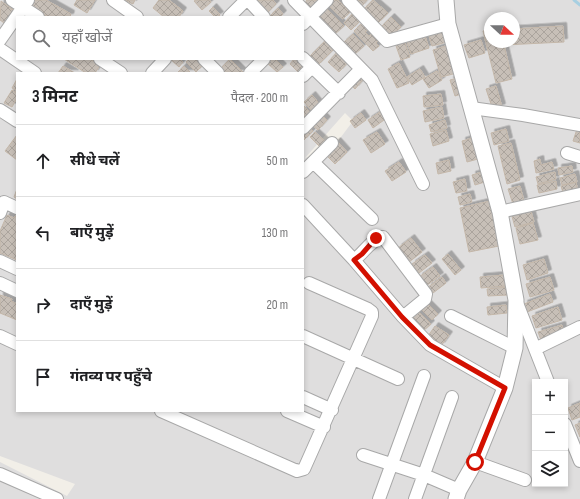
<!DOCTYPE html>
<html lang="hi">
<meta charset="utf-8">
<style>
body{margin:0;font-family:"Sofia Sans Condensed","Noto Sans Devanagari",sans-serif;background:#f2f2f2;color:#202124}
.controls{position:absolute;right:12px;bottom:12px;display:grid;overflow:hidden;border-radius:0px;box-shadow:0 2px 6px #0003}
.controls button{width:36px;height:36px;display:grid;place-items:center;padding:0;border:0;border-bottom:1px solid #e0e0e0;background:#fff;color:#202124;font:20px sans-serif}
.compass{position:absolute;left:484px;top:12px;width:36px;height:36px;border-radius:50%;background:#fff;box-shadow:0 2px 6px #0003;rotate:111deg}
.stop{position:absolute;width:12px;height:12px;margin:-9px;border:3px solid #d31000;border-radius:50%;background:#fff}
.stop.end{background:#d31000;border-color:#fff;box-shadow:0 1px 4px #0008}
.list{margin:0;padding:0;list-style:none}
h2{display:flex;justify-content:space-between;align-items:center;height:52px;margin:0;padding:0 16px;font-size:17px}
h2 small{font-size:13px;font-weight:400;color:#757577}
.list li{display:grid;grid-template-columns:26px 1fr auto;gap:12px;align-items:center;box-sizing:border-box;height:72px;padding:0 16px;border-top:1px solid #e0e0e0}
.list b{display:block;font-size:15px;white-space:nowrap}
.list em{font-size:13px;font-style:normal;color:#757577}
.icon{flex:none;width:22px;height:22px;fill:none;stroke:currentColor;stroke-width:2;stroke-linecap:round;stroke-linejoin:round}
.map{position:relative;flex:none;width:580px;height:499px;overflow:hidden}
.search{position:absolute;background:#fff;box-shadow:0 2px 6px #0003;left:16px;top:16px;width:288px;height:44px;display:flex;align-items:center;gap:10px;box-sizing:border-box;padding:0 14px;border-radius:0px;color:#757577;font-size:15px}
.panel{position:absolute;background:#fff;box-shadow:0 2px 6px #0003;left:16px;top:72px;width:288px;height:340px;border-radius:0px}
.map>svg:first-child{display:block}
.residential{fill:#dfdede;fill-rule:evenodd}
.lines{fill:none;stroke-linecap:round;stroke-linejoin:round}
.stream{stroke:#a7cfe1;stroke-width:3}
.building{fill:url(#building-cross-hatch);stroke:#c4b7a9;filter:url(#shadow)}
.minor-casing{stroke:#a8a8a8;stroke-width:14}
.tertiary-casing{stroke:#a8a8a8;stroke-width:17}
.minor{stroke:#fff;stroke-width:12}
.tertiary{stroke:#fff;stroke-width:15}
.route{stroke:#d31000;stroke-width:5}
</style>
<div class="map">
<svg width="580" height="499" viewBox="0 0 580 499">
<defs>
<pattern id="building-cross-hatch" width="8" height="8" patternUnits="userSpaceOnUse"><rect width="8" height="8" fill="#c7bfb7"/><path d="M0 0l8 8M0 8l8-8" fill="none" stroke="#aba49d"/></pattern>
<filter id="shadow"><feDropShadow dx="3.5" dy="-3.5" stdDeviation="0" flood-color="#0004"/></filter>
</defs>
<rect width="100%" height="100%" fill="#f2efe8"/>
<path class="residential" d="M 0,0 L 580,0 L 580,499 L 0,499 L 0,462 L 67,496 L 75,484 L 0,456 ZM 17,17 L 303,17 L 303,59 L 17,59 ZM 490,18 L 514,18 L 514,42 L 490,42 ZM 17,73 L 303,73 L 303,411 L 17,411 ZM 345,113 L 353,121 L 317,169 L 320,153 L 305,158 ZM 535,382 L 565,382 L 565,484 L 535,484 Z"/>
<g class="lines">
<path class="stream" d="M 574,0 L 580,5"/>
</g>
<path class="building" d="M 33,0 L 46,0 L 71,14 L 70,17 L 48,17 L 30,6 Z
M 77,0 L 95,0 L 87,13 L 74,5 Z
M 124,0 L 135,0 L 133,4 Z
M 159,0 L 169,0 L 183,11 L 179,17 L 164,17 L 153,8 Z
M 196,0 L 210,0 L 211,2 L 202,10 L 194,1 Z
M 252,0 L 273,0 L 276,4 L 265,15 Z
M 307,0 L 320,0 L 312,12 L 304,4 Z
M 331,0 L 338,0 L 350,12 L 343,19 L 327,4 Z
M 354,0 L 367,0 L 361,7 Z
M 373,0 L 388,13 L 377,24 L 363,10 Z
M 1,1 L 16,12 L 7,25 L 0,20 Z
M 324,6 L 344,26 L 334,35 L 314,15 Z
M 213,7 L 220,15 L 217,17 L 215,17 L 209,11 Z
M 278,8 L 283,14 L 280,17 L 269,17 Z
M 354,12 L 361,20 L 351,30 L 344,23 Z
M 391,17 L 401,27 L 390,37 L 380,28 Z
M 364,21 L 370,28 L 365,32 L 369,36 L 374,32 L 380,39 L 376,43 L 379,46 L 373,51 L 354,31 Z
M 563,26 L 564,42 L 504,45 L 512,79 L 496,83 L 483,31 L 490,30 L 490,42 L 514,42 L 514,29 Z
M 443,29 L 447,42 L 432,46 L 428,32 Z
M 424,33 L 429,48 L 411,54 L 406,39 Z
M 353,34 L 364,46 L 354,55 L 343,43 Z
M 329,37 L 337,46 L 317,66 L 309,57 Z
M 404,40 L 410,57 L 401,60 L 395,43 Z
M 481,40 L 485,53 L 469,58 L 464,45 Z
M 449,45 L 457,73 L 441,77 L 433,50 Z
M 339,50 L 350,60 L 339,72 L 328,62 Z
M 64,59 L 90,59 L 100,65 L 95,73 L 86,73 Z
M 170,59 L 180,59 L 183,62 L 179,67 Z
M 189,59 L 200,59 L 204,64 L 196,72 L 186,62 Z
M 230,59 L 244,73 L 222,73 L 219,70 Z
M 271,59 L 275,59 L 283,67 L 277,72 L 267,63 Z
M 294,59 L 300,59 L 306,65 L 298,72 L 290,64 Z
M 399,63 L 409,83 L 397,88 L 388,69 Z
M 63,66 L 75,73 L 58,73 Z
M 184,66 L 191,73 L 177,73 Z
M 420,69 L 425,77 L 412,85 L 407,77 Z
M 361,71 L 367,75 L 355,89 L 350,84 Z
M 437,71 L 442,80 L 429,88 L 423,79 Z
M 461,77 L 465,93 L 455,96 L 450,80 Z
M 17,79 L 17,91 L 12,88 Z
M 496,86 L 502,107 L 493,110 L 486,89 Z
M 12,90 L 17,93 L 17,98 L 12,107 L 4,103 Z
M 441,94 L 443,105 L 424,107 L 423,96 Z
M 312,95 L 321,106 L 313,112 L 304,102 Z
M 303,105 L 312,114 L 307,119 L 303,115 Z
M 442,107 L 444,118 L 425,122 L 423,111 Z
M 383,110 L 388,117 L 373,128 L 368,120 Z
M 320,113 L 327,120 L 318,130 L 311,124 Z
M 361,113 L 366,120 L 355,128 L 350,121 Z
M 445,120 L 447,128 L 431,132 L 429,125 Z
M 307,126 L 313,131 L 303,141 L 303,129 Z
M 506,129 L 509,141 L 494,145 L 491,133 Z
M 577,129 L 580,130 L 580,143 L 573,141 Z
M 446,130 L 449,141 L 433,146 L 430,134 Z
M 315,132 L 328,144 L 323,150 L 310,137 Z
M 377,132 L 385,144 L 371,153 L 363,140 Z
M 17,135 L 17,160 L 5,151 Z
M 472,138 L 478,159 L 467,162 L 462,141 Z
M 337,141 L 347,152 L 335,164 L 325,154 Z
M 511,143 L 520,180 L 507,184 L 498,146 Z
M 540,159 L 541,165 L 552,162 L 554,169 L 536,173 L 534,161 Z
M 449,160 L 451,171 L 438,174 L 436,163 Z
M 399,162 L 406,172 L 392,181 L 385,171 Z
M 572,166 L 573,172 L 559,175 L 558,168 Z
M 485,171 L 488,181 L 475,185 L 472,175 Z
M 555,172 L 556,179 L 538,184 L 536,177 Z
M 575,174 L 577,182 L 562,185 L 560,178 Z
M 465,179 L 467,191 L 456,193 L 453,182 Z
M 556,181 L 557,189 L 539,193 L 537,185 Z
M 576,182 L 578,192 L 564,196 L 561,186 Z
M 520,186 L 524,201 L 513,204 L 508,189 Z
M 17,189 L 17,199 L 14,197 Z
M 470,194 L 472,202 L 460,205 L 458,197 Z
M 490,201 L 499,246 L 469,252 L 460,208 Z
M 530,208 L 534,222 L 515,227 L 511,213 Z
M 7,215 L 14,218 L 15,216 L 17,217 L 17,260 L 0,253 L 0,231 Z
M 533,223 L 538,240 L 520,244 L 516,228 Z
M 411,238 L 422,252 L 409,262 L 398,248 Z
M 448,254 L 461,270 L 455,275 L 442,259 Z
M 425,255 L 432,263 L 419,273 L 412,264 Z
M 544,259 L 548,273 L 527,280 L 523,265 Z
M 433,267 L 440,276 L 426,286 L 419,277 Z
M 505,275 L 505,286 L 481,288 L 480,277 Z
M 442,277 L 446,283 L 433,293 L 428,287 Z
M 550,277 L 554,290 L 530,297 L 526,284 Z
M 508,287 L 508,295 L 488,296 L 487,289 Z
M 550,294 L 553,302 L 527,312 L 524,304 Z
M 0,295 L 12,299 L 11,301 L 17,304 L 17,320 L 0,313 Z
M 428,304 L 438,314 L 432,320 L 422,310 Z
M 506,305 L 507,313 L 488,315 L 487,307 Z
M 558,307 L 562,320 L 536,328 L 532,316 Z
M 418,311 L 431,324 L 422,332 L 410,320 Z
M 562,325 L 564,334 L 541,340 L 538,332 Z
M 435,326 L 449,335 L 441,346 L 428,336 Z
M 580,403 L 580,417 L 572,420 L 568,408 Z
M 580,423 L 580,437 L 575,425 Z"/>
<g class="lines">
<defs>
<path id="minor" d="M 12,0 L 38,17
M 113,0 L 137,17
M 248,0 L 264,17
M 294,0 L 372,80 L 423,184
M 348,0 L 387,41 L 448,24
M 229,17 L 246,0
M 303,24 L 327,0
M 0,40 L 28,0
M 0,49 L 35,73
M 303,58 L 339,93
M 100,59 L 121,73
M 204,59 L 218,73
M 152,73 L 165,59
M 250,73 L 264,59
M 303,76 L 312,67
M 471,108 L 523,115 L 580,125
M 0,110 L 17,121
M 303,128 L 361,69
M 567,153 L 580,157
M 313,162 L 372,219
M 303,172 L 332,143
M 303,205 L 354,260 L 403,317 L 430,345 L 505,388
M 500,212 L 580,194
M 0,213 L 4,202 L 17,208
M 354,260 C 364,253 371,239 383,237 L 426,294 L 425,299 L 403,317
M 0,261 L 17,269
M 0,283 L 17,291
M 517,303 L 548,382
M 451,316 L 515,348
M 0,336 L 17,344
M 303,336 L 398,379
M 535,349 L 580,327
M 303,397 L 332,410
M 161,411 L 297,471 L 304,469 L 372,316 L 372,312 L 368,309 L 309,283
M 287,411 L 324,427
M 565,424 L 580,461
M 363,455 L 424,475 L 459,490
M 475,462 L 525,480
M 0,474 L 57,499
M 379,499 L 424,376
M 415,499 L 452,397"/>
<path id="tertiary" d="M 446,0 L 448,24 L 500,212 L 516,300 L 515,348 L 505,388 L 475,462 L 459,490 L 456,499"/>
</defs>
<use href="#minor" class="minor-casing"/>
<use href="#tertiary" class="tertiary-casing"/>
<use href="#minor" class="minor"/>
<use href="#tertiary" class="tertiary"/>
</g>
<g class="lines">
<path class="route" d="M 376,238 L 362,254 L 354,260 L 402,317 L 430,345 L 505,388 L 475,462"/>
</g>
</svg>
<div class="controls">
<button>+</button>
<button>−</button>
<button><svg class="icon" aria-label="layers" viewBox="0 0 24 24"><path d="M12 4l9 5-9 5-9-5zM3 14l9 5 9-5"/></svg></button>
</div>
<svg class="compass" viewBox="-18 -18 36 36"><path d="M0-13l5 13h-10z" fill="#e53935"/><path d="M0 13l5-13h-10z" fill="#757577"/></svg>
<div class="stop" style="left:475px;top:462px"></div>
<div class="stop end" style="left:376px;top:238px"></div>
<div class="search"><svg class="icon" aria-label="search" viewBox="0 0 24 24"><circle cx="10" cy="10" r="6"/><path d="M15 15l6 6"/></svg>यहाँ खोजें</div>
<section class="panel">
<h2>3 मिनट<small>पैदल · 200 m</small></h2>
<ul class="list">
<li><svg class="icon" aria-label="ahead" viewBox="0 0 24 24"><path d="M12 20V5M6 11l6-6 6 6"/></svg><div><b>सीधे चलें</b></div><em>50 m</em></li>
<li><svg class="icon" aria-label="left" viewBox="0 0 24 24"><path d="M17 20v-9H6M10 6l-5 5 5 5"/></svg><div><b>बाएँ मुड़ें</b></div><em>130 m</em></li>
<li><svg class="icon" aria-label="right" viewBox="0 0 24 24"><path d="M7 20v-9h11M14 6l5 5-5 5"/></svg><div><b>दाएँ मुड़ें</b></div><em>20 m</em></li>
<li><svg class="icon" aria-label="arrive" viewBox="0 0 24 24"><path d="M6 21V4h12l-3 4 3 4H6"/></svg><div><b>गंतव्य पर पहुँचे</b></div></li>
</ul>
</section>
</div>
